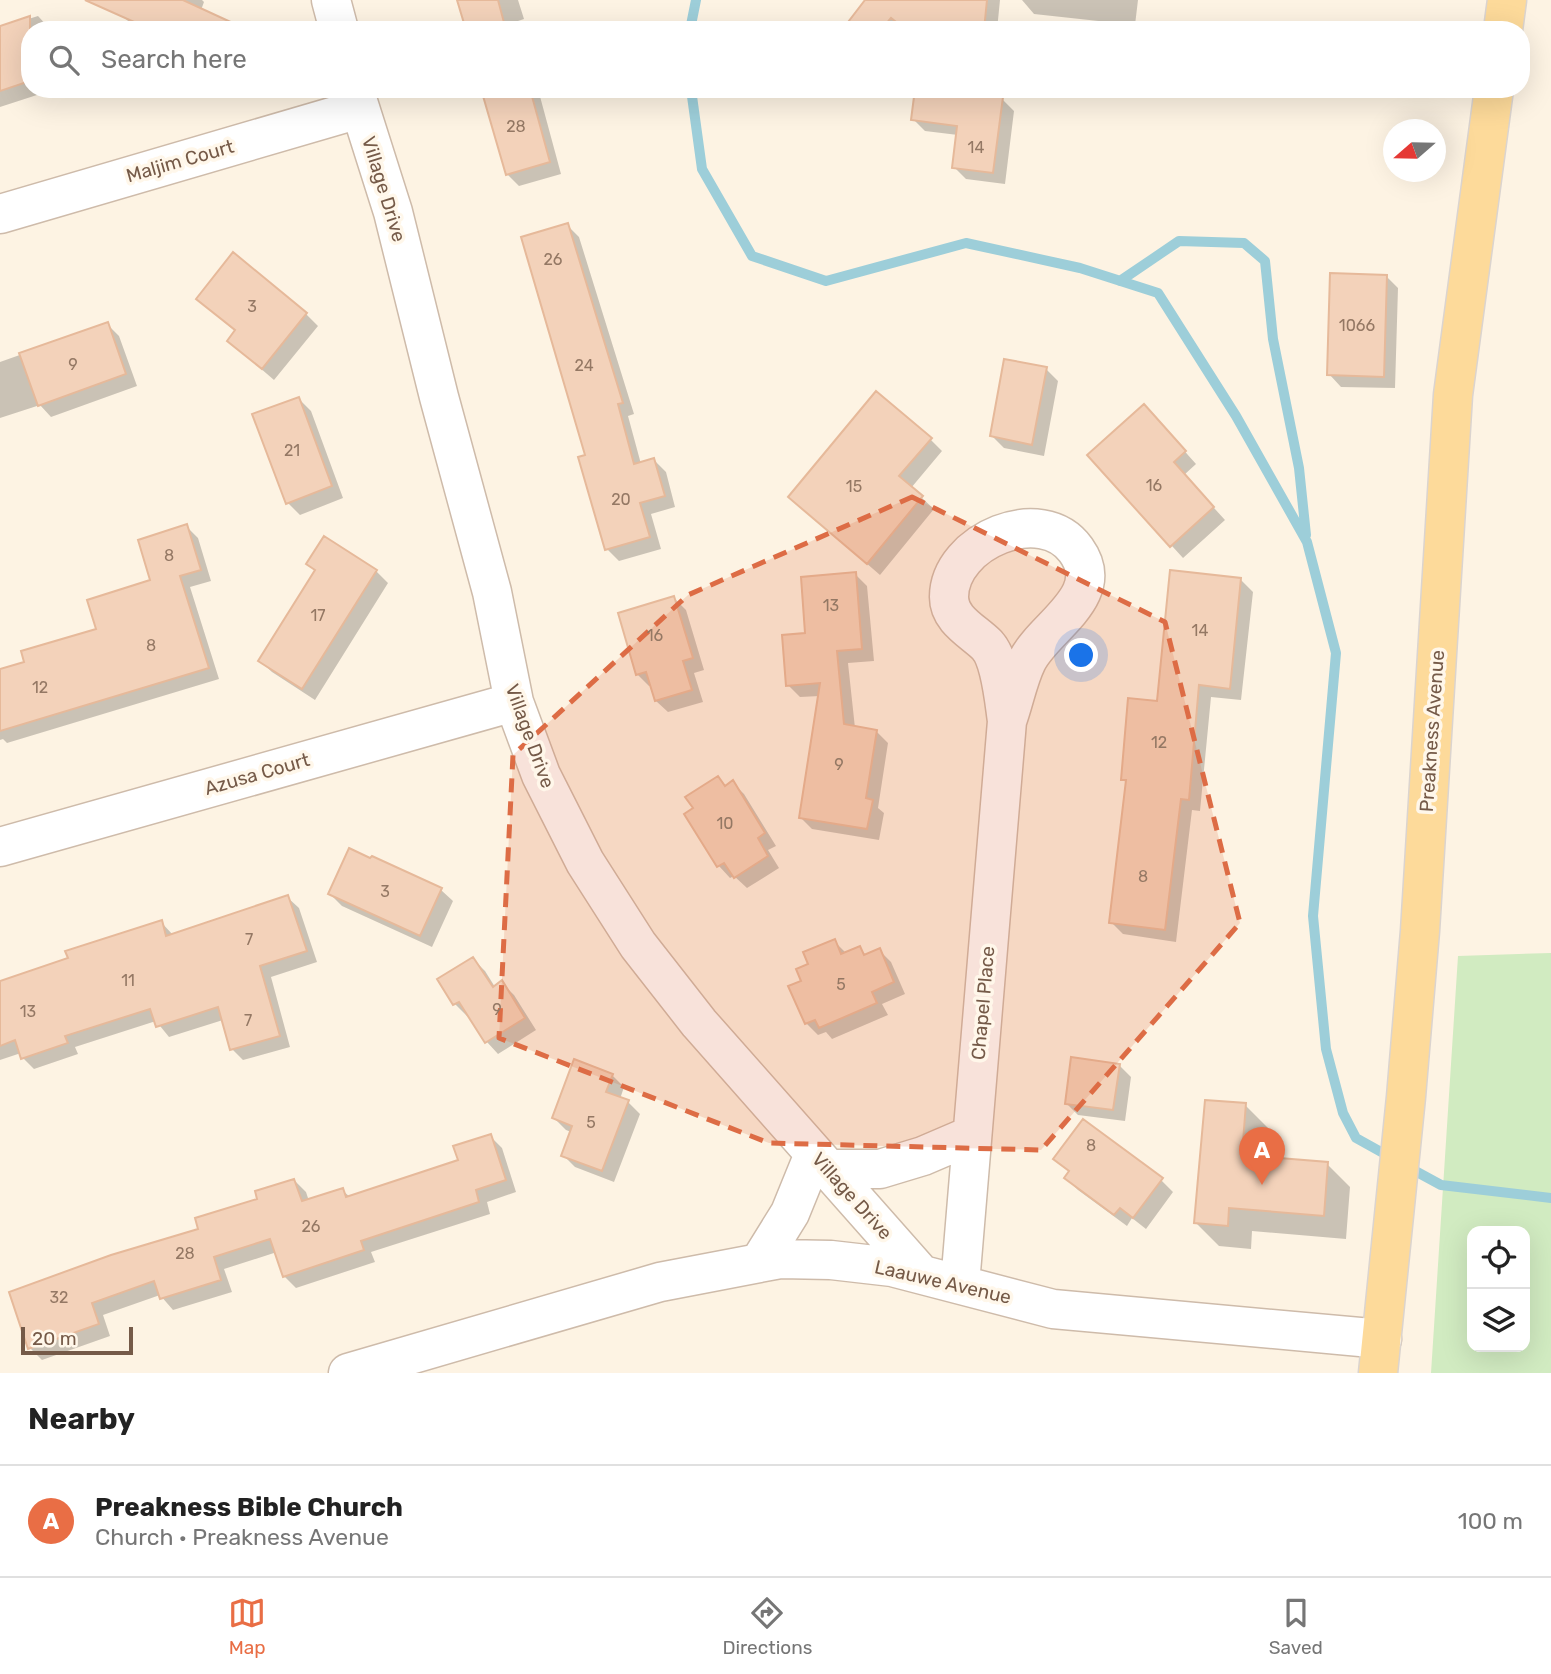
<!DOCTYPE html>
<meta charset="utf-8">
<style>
body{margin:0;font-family:Rubik,sans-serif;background:#f2f2f2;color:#222}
.controls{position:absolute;right:21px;bottom:21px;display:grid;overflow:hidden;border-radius:14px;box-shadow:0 7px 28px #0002}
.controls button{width:63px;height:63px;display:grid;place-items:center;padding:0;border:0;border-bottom:2px solid #e0e0e0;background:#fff;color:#222;font:35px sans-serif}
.compass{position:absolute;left:1383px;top:119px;width:63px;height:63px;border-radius:50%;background:#fff;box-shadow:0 7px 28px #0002;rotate:250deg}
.scale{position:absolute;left:21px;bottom:18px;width:112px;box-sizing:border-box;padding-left:7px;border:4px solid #755a48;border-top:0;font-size:19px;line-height:24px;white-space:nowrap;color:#755a48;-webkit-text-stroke:5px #fff7ea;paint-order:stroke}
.you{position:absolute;left:1082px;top:656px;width:24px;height:24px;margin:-18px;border:5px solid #fff;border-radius:50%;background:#1a73e8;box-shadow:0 0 0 10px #1a73e833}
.badge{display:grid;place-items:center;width:46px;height:46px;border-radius:50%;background:#e96e45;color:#fff;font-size:23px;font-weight:700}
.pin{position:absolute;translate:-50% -58px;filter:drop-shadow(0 2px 4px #0008)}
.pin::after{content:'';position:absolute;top:37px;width:24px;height:21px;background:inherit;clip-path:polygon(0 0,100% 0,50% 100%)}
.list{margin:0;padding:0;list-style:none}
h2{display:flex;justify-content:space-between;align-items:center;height:91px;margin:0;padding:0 28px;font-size:30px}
h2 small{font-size:23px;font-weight:400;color:#767676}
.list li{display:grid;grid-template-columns:46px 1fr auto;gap:21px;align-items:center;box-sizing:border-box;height:112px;padding:0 28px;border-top:2px solid #e0e0e0}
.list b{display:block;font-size:26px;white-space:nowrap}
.list p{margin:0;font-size:23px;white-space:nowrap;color:#767676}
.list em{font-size:23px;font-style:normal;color:#767676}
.icon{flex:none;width:38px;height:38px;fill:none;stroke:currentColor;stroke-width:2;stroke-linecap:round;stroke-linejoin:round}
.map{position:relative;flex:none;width:1551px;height:1373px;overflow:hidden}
.search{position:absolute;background:#fff;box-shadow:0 7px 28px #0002;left:21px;right:21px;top:21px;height:77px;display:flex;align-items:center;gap:18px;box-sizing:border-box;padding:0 24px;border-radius:28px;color:#767676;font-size:26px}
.sheet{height:203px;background:#fff}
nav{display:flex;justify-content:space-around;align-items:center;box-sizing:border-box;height:98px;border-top:2px solid #e0e0e0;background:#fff;font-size:19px;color:#767676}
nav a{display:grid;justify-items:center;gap:4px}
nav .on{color:#e96e45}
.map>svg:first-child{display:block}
.green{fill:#d1ebc1;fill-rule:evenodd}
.shadow{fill:#0003}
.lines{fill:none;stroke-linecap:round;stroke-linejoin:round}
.stream{stroke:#9dced9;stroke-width:10}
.building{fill:#f3d2ba;stroke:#e6b99a;stroke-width:2}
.minor-casing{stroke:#cebbaa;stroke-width:41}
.major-casing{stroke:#dbd4cf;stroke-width:41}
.minor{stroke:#fff;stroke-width:38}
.major{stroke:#fdda9a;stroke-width:38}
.marked{fill:#dd6c45;fill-opacity:0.2;stroke:#dd6c45;stroke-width:5;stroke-dasharray:14 9;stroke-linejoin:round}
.labels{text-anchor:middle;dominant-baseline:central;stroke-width:7;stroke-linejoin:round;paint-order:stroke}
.number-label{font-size:16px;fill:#947864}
.street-label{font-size:19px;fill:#755a48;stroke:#fff7ea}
</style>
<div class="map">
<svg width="1551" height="1373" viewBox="0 0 1551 1373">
<rect width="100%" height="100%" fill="#fdf3e3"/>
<path class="green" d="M 1551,953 L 1551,1373 L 1431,1373 L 1458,956 ZM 1472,1231 L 1525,1231 L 1525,1347 L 1472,1347 Z"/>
<path class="shadow" d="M 128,0 L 202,0 L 204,2 L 201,10 L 212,30 L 139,30 L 121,15 Z
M 459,0 L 518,0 L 524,19 L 512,23 L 514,30 L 468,30 Z
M 867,0 L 926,0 L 902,30 L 856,30 Z
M 929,0 L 1000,0 L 997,30 L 925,30 Z
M 1022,0 L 1138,0 L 1135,25 L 1034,14 Z
M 38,16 L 51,30 L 30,30 L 30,89 L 44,89 L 39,91 L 40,94 L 0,107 L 0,28 Z
M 164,89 L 186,89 L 182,97 Z
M 483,89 L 538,89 L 561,174 L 519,186 L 507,174 Z
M 917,89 L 989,89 L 988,97 L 1002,99 L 1014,111 L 1005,184 L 966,179 L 954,167 L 958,135 L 925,131 L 913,119 Z
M 567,225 L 579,237 L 634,414 L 628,416 L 641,464 L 654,460 L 666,472 L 675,507 L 651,514 L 661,549 L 619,561 L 607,549 L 587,457 Z
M 1386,276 L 1398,288 L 1395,388 L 1341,387 L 1329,374 Z
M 210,310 L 306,314 L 318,326 L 274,380 L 229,341 L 236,332 Z
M 107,324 L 119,336 L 137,386 L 51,417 L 40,405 L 0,418 L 0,362 Z
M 1046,369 L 1058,381 L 1044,456 L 1004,448 L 992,436 Z
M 299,399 L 311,411 L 343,498 L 300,515 L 288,503 Z
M 1155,418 L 1196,464 L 1184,475 L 1225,520 L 1183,558 L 1089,455 Z
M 930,439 L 942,451 L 911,488 L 934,509 L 880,575 L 790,497 Z
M 186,526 L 198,538 L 211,581 L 190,587 L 219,679 L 7,743 L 3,739 L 0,740 L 0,671 L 26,663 L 98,630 L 152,581 Z
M 325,538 L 376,571 L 388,583 L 315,700 L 272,672 L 260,661 L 316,572 L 308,564 Z
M 855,574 L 867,586 L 874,661 L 848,663 L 855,728 L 876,731 L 888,743 L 878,808 L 884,813 L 879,840 L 812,829 L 800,817 L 820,696 L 800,697 L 788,685 L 807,635 Z
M 1241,580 L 1253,592 L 1241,700 L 1211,697 L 1200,811 L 1192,810 L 1176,942 L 1123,934 L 1111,922 L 1128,784 L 1122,779 L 1158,703 Z
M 674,598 L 686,610 L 704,670 L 694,673 L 703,702 L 668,712 L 656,701 L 652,685 L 649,686 L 637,674 Z
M 718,778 L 727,787 L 733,783 L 744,794 L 776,846 L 768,850 L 779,868 L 747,888 L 734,876 L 730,878 L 719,866 L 686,814 L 695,808 Z
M 441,890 L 453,901 L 432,947 L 342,906 L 330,894 Z
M 287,897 L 299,908 L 317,962 L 271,977 L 290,1047 L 243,1060 L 232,1049 L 223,1020 L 169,1037 L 156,1021 L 75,1047 L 78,1054 L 34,1069 L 23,1058 L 21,1053 L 0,1060 L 0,983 L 70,959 L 161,922 L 173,935 Z
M 834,941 L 847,954 L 859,948 L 867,956 L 879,950 L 891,962 L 905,994 L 882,1004 L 888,1015 L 832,1039 L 826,1032 L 818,1035 L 806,1023 L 803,982 L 810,965 Z
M 473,959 L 485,971 L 495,987 L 502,983 L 514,995 L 536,1030 L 498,1054 L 487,1042 L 469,1015 L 467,1016 L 455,1004 L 440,980 Z
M 1119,1065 L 1131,1077 L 1125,1121 L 1078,1115 L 1066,1103 Z
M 612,1075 L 624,1087 L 620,1099 L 628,1102 L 640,1114 L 614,1182 L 575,1167 L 563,1155 L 571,1132 L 566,1130 L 554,1118 Z
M 1245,1105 L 1268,1128 L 1266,1159 L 1327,1164 L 1350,1187 L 1346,1239 L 1252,1231 L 1251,1249 L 1219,1246 L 1196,1223 Z
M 490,1136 L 502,1148 L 516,1192 L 487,1202 L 490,1214 L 371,1252 L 375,1262 L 296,1288 L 284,1276 L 277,1252 L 224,1269 L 232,1292 L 173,1310 L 160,1295 L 103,1315 L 110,1336 L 42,1360 L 30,1348 L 11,1293 L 200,1230 L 294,1180 L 306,1192 L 309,1201 L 342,1190 L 350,1197 L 460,1162 Z
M 1056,1159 L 1161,1180 L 1173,1192 L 1146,1229 L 1132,1218 L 1127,1226 L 1078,1190 L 1066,1178 L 1070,1172 Z"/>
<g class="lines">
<path class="stream" d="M 690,30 L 696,0
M 691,89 L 702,169 L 752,256 L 826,281 L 966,243 L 1080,268 L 1158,293 L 1236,416 L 1307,542 L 1336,653 L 1313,916 L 1326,1049 L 1343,1113 L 1356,1138 L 1392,1158
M 1120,281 L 1179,241 L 1244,243 L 1265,261 L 1273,339 L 1299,468 L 1306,535
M 1406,1166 L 1441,1185 L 1551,1198"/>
</g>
<path class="building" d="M 85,0 L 183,0 L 248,30 L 152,30 Z
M 457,0 L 498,0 L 506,30 L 466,30 Z
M 865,0 L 987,0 L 984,30 L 906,30 L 891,18 L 881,30 L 842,30 Z
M 30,16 L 30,81 L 0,91 L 0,26 Z
M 481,89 L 530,89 L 550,162 L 506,175 Z
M 915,89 L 963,89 L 962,92 L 1003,97 L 993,173 L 952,168 L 957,126 L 911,120 Z
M 568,223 L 623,403 L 618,404 L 634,464 L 654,458 L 665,496 L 640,503 L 650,537 L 605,550 L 578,457 L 585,455 L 521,237 Z
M 233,252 L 307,313 L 262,369 L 227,341 L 235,330 L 196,299 Z
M 1330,273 L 1387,275 L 1384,377 L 1327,375 Z
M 108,322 L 126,374 L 38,406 L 19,353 Z
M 1004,359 L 1047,367 L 1032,445 L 990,436 Z
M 876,391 L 932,438 L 899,476 L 923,496 L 867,564 L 788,497 Z
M 299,397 L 332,486 L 286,504 L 252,414 Z
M 1144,404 L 1186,451 L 1174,462 L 1214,507 L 1170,547 L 1087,455 Z
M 187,524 L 201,570 L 180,576 L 209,668 L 0,731 L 0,669 L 24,662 L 21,651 L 96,629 L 87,600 L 150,580 L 138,540 Z
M 324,536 L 377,570 L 302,689 L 258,661 L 315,570 L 306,564 Z
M 1170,570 L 1241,578 L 1230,689 L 1199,685 L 1189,800 L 1181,799 L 1165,930 L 1109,923 L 1126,780 L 1121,780 L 1128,698 L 1157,701 Z
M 856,572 L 862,649 L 837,651 L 844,724 L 877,730 L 866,798 L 873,800 L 867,829 L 799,818 L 820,683 L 786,686 L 782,635 L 805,633 L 801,577 Z
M 674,596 L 693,658 L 683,661 L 692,690 L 655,701 L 646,672 L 636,675 L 618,613 Z
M 718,776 L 725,786 L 733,780 L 765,833 L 758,838 L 768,856 L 734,878 L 724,863 L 717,867 L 684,814 L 693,808 L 685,797 Z
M 349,848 L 370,858 L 372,856 L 442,888 L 420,936 L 328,894 Z
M 288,895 L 307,951 L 260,966 L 280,1036 L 230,1050 L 218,1007 L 156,1027 L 150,1009 L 65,1036 L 68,1043 L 21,1059 L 15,1040 L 0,1046 L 0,981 L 68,958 L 65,951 L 162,920 L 166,936 Z
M 835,939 L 841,954 L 860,946 L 864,955 L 880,948 L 894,982 L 872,992 L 877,1003 L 819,1028 L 815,1020 L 805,1024 L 788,986 L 801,981 L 796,969 L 808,964 L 803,952 Z
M 473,957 L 493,987 L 502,980 L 525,1018 L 485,1043 L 459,1002 L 453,1005 L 437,979 Z
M 1071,1057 L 1120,1064 L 1113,1110 L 1065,1104 Z
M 574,1059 L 613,1074 L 606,1092 L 629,1100 L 602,1171 L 561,1156 L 572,1126 L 552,1118 Z
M 1205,1100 L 1246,1103 L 1242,1155 L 1328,1162 L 1324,1216 L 1229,1208 L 1228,1226 L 1194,1223 Z
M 1083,1119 L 1163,1178 L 1133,1218 L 1120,1208 L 1114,1215 L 1064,1178 L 1069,1171 L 1053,1159 Z
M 491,1134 L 506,1180 L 476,1190 L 479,1202 L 361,1241 L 364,1250 L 283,1277 L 270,1239 L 214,1257 L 221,1280 L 160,1299 L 154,1281 L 92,1303 L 99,1324 L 28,1349 L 9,1292 L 111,1255 L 198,1229 L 195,1218 L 257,1199 L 255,1191 L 294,1179 L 302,1201 L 343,1188 L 346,1197 L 458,1160 L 453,1146 Z"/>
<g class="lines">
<defs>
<path id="minor" d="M 331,0 L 339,30
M 354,89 L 393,212 L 439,397 L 492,592 L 514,702 L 541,775 L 585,862 L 638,945 L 699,1023 L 921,1274
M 0,214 L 359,109
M 0,847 L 514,702
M 827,1169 L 880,1169 L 923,1156 L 972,1135
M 759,1263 L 790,1213 L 814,1154
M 960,1284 L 1007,721 C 1014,702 1018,679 1027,661 C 1044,626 1109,596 1076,550 C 1042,502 949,541 949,597 C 949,620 973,631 987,645 C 1001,660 1004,701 1007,721
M 348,1373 L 660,1282 L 780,1259 L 831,1260 L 892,1267 L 1053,1309 L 1382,1339"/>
<path id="major" d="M 1503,30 L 1507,0
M 1378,1373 L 1406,1097 L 1420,931 L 1453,395 L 1494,89"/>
</defs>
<use href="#minor" class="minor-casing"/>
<use href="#major" class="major-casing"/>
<use href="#minor" class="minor"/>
<use href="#major" class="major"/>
</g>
<path class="marked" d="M 912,497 L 1165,622 L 1240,923 L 1041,1150 L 769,1143 L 499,1038 L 513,755 L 688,595 Z"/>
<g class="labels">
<g class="number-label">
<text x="516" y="126">28</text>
<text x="976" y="147">14</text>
<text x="553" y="259">26</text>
<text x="252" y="306">3</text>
<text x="1357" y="325">1066</text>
<text x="73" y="364">9</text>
<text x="584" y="365">24</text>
<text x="292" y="450">21</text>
<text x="1154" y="485">16</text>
<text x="854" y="486">15</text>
<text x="621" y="499">20</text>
<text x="169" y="555">8</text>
<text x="831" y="605">13</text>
<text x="318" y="615">17</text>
<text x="1200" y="630">14</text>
<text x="655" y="635">16</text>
<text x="151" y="645">8</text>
<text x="40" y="687">12</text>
<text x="1159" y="742">12</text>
<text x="839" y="764">9</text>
<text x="725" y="823">10</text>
<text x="1143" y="876">8</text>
<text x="385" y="891">3</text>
<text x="249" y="939">7</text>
<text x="128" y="980">11</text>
<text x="841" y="984">5</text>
<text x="497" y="1009">9</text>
<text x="28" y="1011">13</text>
<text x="248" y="1020">7</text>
<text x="591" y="1122">5</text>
<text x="1091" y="1145">8</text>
<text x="311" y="1226">26</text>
<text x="185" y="1253">28</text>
<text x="59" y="1297">32</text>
</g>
<g class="street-label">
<text transform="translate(180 161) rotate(-16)">Maljim Court</text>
<text transform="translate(384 189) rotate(73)">Village Drive</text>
<text transform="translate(1432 731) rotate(-86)">Preakness Avenue</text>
<text transform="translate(530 736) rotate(70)">Village Drive</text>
<text transform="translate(257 774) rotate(-16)">Azusa Court</text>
<text transform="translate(983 1003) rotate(-85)">Chapel Place</text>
<text transform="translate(852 1196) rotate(48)">Village Drive</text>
<text transform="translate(943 1282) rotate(13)">Laauwe Avenue</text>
</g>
</g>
</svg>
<div class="controls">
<button><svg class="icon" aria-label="locate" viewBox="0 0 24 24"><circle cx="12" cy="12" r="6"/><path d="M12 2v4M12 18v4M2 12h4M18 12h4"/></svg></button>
<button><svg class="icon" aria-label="layers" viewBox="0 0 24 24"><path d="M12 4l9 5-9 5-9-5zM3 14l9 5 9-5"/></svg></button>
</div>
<svg class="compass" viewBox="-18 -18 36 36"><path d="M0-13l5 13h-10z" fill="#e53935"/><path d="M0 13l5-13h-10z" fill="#767676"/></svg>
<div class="scale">20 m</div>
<div class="you"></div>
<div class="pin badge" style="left:1262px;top:1185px">A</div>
<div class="search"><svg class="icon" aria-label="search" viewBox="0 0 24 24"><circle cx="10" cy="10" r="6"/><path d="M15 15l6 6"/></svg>Search here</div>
</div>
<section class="sheet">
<h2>Nearby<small></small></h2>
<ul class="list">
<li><span class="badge">A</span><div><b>Preakness Bible Church</b><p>Church · Preakness Avenue</p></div><em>100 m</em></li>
</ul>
</section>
<nav>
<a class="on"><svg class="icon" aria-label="map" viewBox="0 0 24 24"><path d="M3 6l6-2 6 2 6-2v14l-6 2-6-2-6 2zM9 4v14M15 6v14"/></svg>Map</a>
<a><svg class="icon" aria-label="directions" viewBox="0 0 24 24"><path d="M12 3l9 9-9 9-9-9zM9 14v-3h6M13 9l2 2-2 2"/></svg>Directions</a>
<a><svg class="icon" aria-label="saved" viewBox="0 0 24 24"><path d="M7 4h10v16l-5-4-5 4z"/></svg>Saved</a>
</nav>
